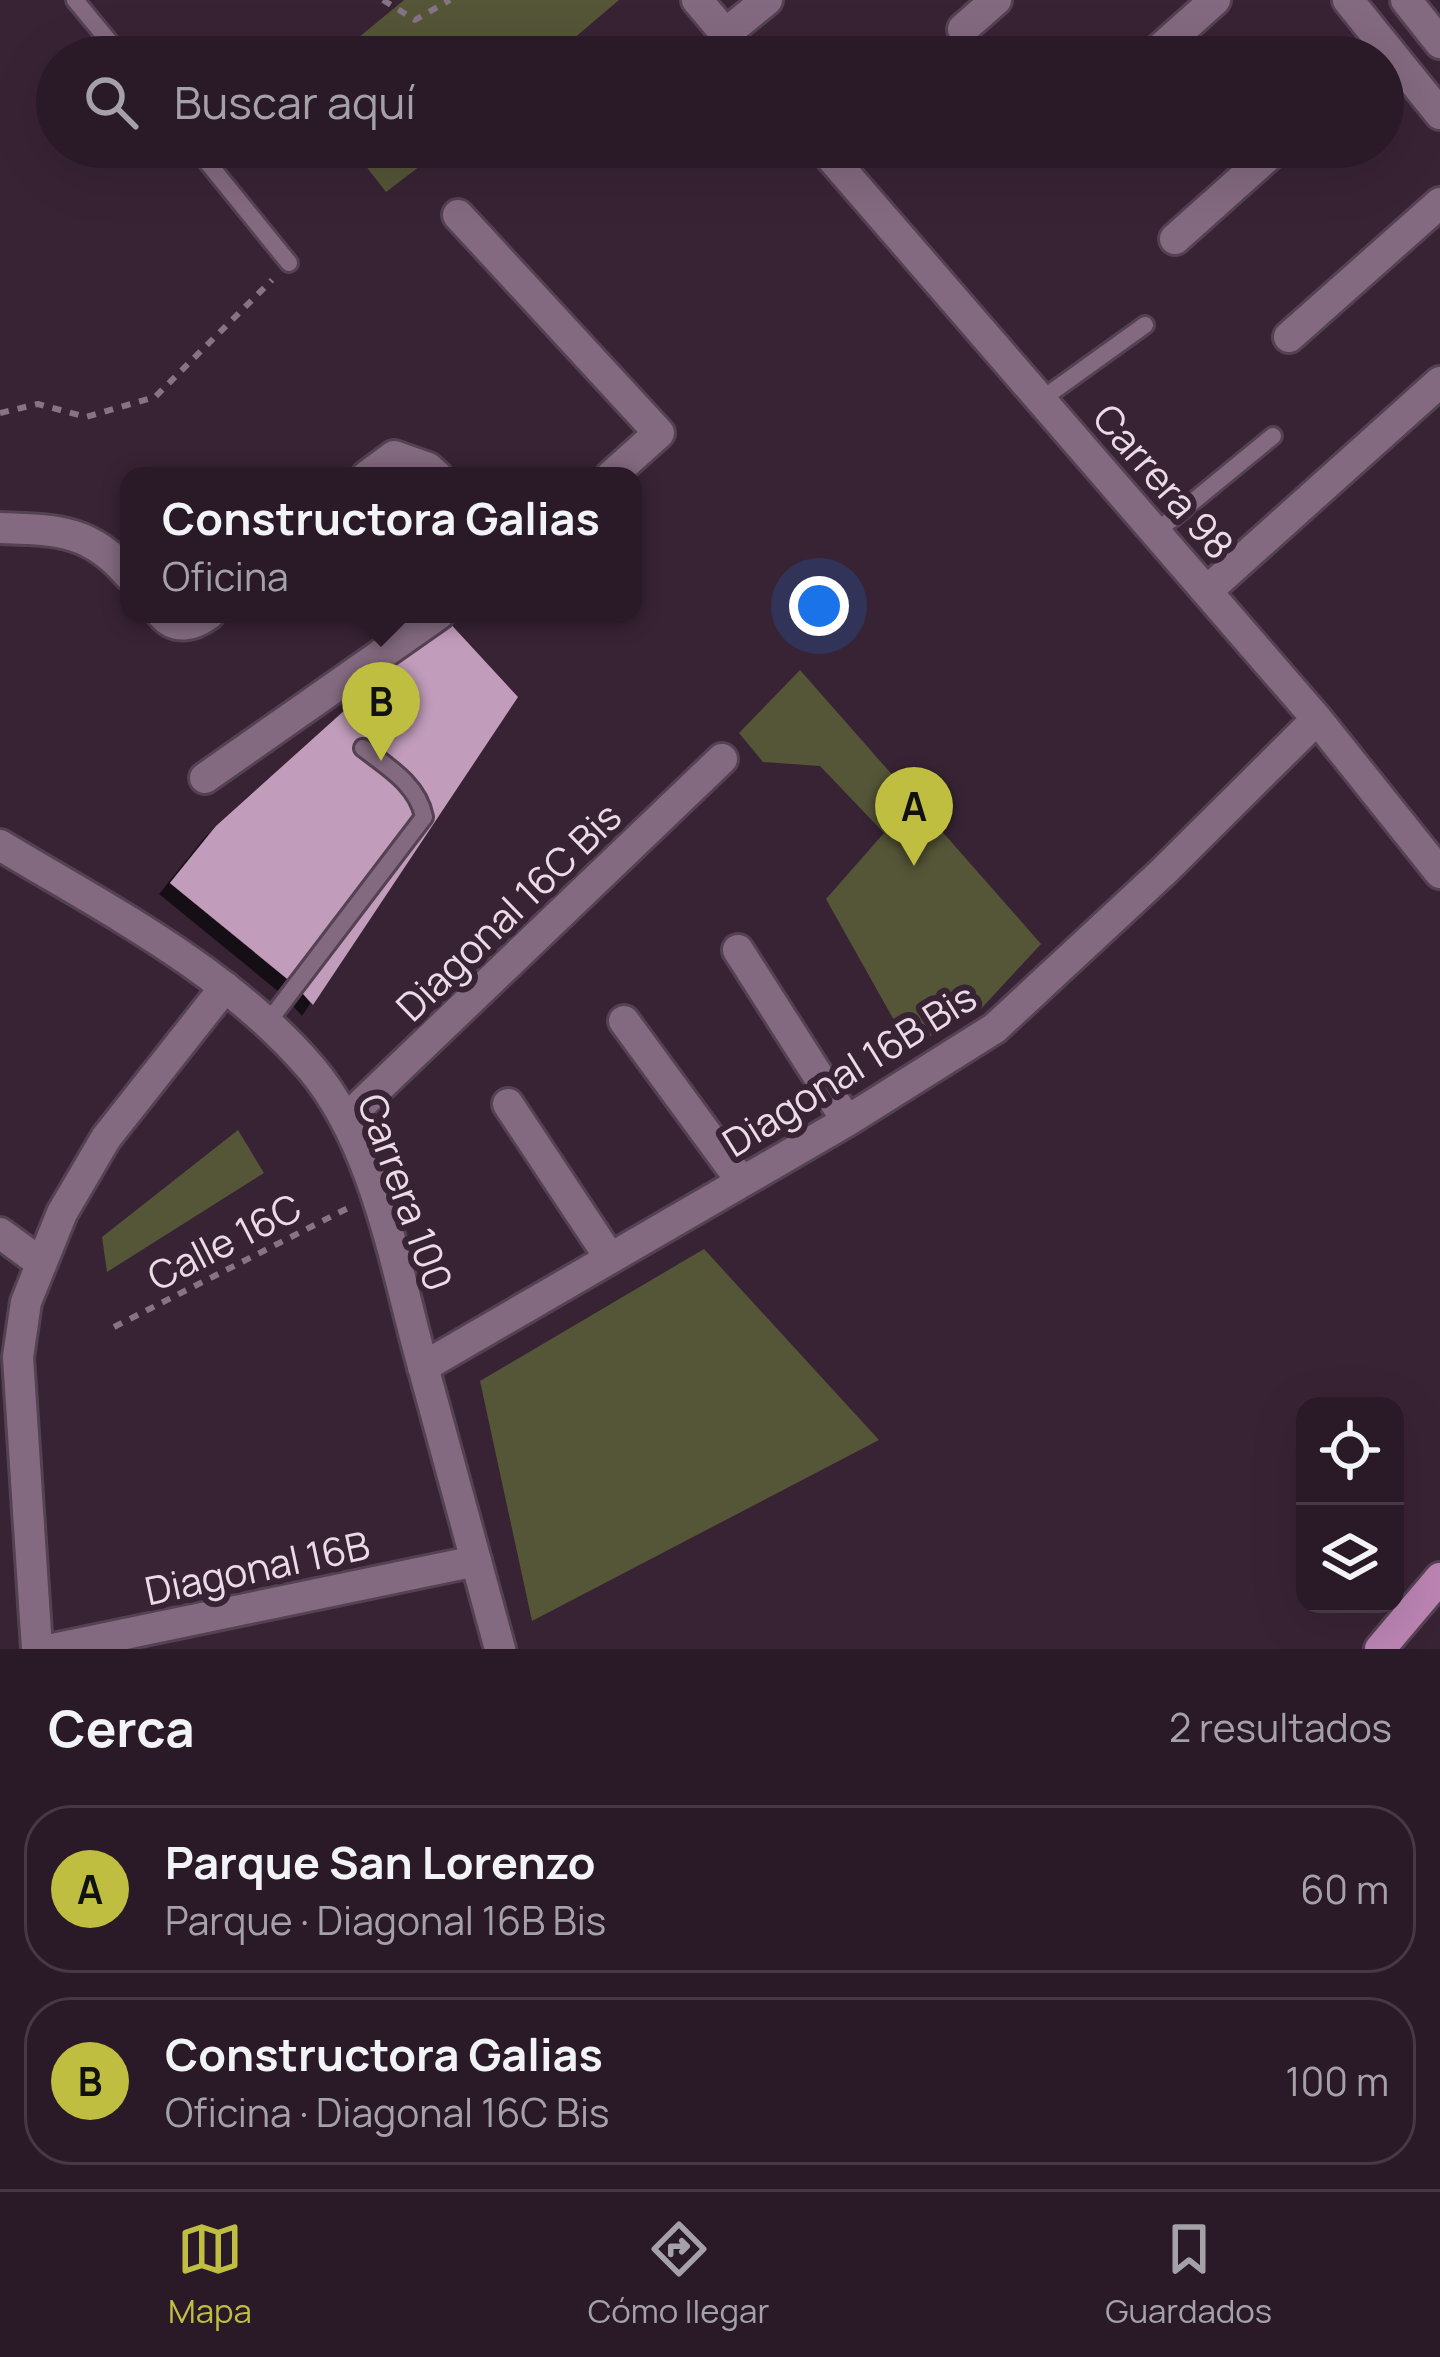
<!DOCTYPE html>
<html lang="es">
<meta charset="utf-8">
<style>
body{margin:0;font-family:Manrope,sans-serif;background:#322330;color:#f1f3f6}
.controls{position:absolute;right:36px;bottom:36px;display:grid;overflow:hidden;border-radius:24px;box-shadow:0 12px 48px #0002}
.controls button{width:108px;height:108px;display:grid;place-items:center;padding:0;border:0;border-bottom:3px solid #463845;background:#2a1a28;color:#f1f3f6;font:60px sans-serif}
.you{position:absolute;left:819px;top:606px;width:42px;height:42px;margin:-30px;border:9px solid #fff;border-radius:50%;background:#1a73e8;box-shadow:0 0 0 18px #1a73e833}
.badge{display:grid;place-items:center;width:78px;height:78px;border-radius:50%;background:#bfbe41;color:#111;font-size:39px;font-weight:700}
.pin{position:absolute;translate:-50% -99px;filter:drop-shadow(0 3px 6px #0008)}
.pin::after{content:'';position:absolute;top:63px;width:42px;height:36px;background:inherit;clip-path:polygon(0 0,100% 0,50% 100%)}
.popup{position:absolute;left:120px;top:467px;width:522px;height:156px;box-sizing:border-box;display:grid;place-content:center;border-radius:24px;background:#2a1a28;filter:drop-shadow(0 3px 9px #0005);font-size:39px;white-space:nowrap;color:#a5a1a8}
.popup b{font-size:45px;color:#f1f3f6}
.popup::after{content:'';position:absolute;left:50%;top:100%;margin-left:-24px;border:24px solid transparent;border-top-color:#2a1a28}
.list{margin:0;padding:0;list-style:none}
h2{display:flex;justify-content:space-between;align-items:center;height:156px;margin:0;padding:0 48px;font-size:51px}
h2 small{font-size:39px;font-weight:400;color:#a5a1a8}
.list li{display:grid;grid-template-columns:78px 1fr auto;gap:36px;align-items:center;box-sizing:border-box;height:168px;margin:0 24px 24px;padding:0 24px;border:3px solid #463845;border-radius:48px}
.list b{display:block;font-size:45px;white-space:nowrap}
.list p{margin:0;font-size:39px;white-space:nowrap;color:#a5a1a8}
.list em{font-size:39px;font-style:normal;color:#a5a1a8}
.icon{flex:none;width:66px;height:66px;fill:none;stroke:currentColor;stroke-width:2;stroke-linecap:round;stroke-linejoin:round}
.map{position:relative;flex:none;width:1440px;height:1649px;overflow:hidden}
.search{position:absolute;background:#2a1a28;box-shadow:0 12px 48px #0002;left:36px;right:36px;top:36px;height:132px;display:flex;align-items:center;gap:30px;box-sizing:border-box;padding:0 42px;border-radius:66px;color:#a5a1a8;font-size:45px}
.sheet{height:540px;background:#2a1a28}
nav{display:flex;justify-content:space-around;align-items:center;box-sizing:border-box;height:168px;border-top:3px solid #463845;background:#2a1a28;font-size:33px;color:#a5a1a8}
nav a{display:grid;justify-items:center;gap:6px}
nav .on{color:#bfbe41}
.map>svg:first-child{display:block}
.green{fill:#555538}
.building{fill:#c19cbb;filter:url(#shadow)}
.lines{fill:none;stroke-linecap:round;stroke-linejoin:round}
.service-casing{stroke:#544152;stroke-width:22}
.minor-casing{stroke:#544152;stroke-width:36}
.tertiary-casing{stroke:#544152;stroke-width:36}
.primary-casing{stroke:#544152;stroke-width:36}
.path{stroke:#867383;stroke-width:6;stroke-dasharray:9 9;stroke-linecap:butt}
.service{stroke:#846a80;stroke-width:16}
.minor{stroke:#846a80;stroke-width:30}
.tertiary{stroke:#846a80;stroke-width:30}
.primary{stroke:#bb84b3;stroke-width:30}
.labels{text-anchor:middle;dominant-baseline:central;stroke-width:12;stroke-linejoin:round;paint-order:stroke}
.street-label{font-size:39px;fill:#eadbe7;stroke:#382335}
</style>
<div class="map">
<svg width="1440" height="1649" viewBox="0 0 1440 1649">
<defs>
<filter id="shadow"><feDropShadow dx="-11" dy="11" stdDeviation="0" flood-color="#0009"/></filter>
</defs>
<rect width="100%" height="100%" fill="#382335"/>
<path class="green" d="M 404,0 L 619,0 L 552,57 L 335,57 Z
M 351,147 L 445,147 L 386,192 Z
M 800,670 L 1041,944 L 979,1011 L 909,1047 L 826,899 L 884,833 L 820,766 L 763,762 L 739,733 Z
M 238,1130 L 264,1173 L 107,1272 L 102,1237 Z
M 704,1249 L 879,1440 L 532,1621 L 480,1381 Z"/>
<path class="building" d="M 446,619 L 518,697 L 313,1005 L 296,986 L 170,883 L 216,826 Z"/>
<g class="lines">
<defs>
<path id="service" d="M 75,0 L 122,57
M 195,147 L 289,263
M 1042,399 L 1145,325
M 1156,532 L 1273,436
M 268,1022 L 424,817 C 418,785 388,767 363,748"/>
<path id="minor" d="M 697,0 L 745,57
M 963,29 L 996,0
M 725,34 L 767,0
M 1151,57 L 1215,0
M 822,147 L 1317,719 L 1440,873
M 458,215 L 659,433 L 611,476
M 1175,239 L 1278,147
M 1289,337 L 1440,203
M 367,476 L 394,456 L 428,468 L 437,476
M 0,528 C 56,530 90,529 129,575
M 1207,591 L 1440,382
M 162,614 C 175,630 193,626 209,614
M 205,778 L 439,614
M 738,950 L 847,1121
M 624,1021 L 742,1182
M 508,1104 L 610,1258
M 347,1118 L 722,759
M 0,1233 L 41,1263
M 423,1367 L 847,1121 L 995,1028 L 1163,872 L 1317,719
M 37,1649 L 18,1357 L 26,1302 L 62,1213 L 106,1138 L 225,987
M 53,1649 L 476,1561"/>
<path id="tertiary" d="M 1348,0 L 1440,114
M 1406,0 L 1440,43
M 0,845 C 108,910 228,971 311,1068 C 373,1141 394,1258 418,1348 C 445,1449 473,1549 500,1649"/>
<path id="primary" d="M 1380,1649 L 1440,1578"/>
</defs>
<use href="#service" class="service-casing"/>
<use href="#minor" class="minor-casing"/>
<use href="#tertiary" class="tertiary-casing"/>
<use href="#primary" class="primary-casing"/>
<path class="path" d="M 383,0 L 415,20 L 450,0
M 0,413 L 38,404 L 86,417 L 155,397 L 272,280
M 114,1327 L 350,1207"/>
<use href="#service" class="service"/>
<use href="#minor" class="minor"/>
<use href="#tertiary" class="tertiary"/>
<use href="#primary" class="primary"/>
</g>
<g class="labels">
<g class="street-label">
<text transform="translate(1164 481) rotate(49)">Carrera 98</text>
<text transform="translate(508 911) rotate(-44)">Diagonal 16C Bis</text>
<text transform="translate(849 1069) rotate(-32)">Diagonal 16B Bis</text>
<text transform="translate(406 1192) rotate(70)">Carrera 100</text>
<text transform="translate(224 1241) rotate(-27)">Calle 16C</text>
<text transform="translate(257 1567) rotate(-12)">Diagonal 16B</text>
</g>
</g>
</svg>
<div class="controls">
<button><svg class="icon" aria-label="locate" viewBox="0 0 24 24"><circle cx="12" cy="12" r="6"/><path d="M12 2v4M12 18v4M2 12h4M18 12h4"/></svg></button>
<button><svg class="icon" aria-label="layers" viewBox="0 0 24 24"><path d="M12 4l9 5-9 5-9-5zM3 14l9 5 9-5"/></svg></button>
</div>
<div class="you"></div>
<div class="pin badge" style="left:914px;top:866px">A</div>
<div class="pin badge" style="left:381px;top:761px">B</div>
<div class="popup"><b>Constructora Galias</b>Oficina</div>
<div class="search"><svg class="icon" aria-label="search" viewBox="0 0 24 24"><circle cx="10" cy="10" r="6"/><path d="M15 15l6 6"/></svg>Buscar aquí</div>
</div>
<section class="sheet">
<h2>Cerca<small>2 resultados</small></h2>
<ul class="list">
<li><span class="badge">A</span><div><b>Parque San Lorenzo</b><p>Parque · Diagonal 16B Bis</p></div><em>60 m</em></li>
<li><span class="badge">B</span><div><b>Constructora Galias</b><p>Oficina · Diagonal 16C Bis</p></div><em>100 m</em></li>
</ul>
</section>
<nav>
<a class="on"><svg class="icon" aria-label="map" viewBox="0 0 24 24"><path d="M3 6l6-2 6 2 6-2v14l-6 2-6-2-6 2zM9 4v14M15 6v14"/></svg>Mapa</a>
<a><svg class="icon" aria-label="directions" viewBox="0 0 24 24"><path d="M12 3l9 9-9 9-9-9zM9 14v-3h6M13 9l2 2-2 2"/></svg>Cómo llegar</a>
<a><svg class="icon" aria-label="saved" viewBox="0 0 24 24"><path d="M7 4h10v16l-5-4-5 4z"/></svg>Guardados</a>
</nav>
